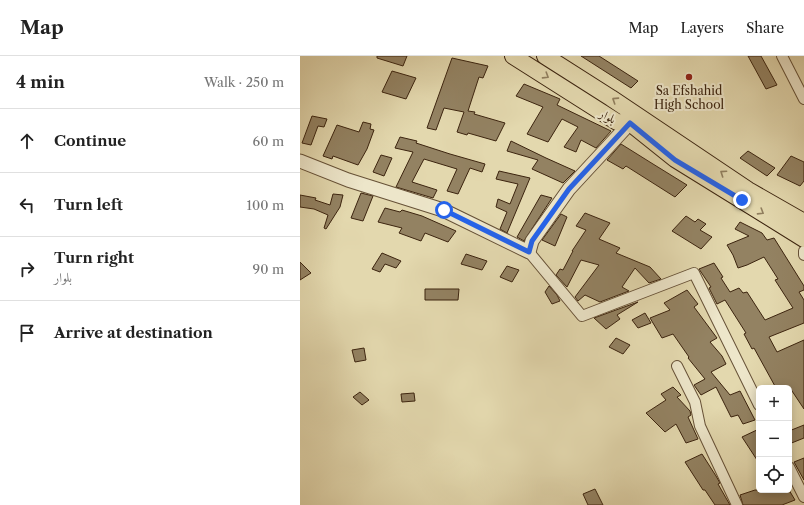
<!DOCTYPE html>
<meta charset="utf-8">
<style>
body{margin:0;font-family:"Libre Caslon Text",Amiri,serif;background:#f6f6f6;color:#222}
.controls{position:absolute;right:12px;bottom:12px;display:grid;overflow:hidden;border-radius:6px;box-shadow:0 2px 10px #0003}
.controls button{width:36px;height:36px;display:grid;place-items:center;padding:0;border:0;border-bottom:1px solid #e0e0e0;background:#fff;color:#222;font:20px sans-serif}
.stop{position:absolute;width:12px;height:12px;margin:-9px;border:3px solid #2563eb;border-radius:50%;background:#fff}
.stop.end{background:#2563eb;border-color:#fff;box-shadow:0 1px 4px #0008}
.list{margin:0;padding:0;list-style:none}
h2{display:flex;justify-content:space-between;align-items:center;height:52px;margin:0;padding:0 16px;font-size:17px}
h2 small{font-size:13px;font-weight:400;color:#767676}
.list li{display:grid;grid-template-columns:26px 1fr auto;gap:12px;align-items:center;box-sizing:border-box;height:64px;padding:0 16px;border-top:1px solid #e0e0e0}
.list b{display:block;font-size:15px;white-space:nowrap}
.list p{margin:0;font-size:13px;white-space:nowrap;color:#767676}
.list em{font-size:13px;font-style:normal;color:#767676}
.icon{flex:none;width:22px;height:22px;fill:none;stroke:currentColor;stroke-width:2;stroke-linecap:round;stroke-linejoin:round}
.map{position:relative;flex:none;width:504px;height:449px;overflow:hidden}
header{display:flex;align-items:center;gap:24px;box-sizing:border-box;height:56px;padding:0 20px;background:#fff;border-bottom:1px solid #e0e0e0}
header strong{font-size:19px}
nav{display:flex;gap:22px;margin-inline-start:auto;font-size:14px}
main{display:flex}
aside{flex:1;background:#fff}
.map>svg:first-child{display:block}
.building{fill:#938262;stroke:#3c240f}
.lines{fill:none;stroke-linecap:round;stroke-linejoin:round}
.minor-casing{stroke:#665137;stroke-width:12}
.tertiary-casing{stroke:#665137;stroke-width:15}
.primary-casing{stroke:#3c240f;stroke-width:18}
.minor{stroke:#ede6ca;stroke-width:10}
.tertiary{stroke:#ede6ca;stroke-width:13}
.primary{stroke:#e3d8ae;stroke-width:16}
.oneway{stroke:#907e5e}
.route{stroke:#2563eb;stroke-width:5}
.poi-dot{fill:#8f2418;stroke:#ede6ca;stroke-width:1.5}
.labels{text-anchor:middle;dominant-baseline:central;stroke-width:4;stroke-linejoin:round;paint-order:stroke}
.poi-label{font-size:12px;fill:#3c240f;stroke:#ede6ca}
.street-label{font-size:12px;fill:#3c240f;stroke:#ede6ca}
</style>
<header>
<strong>Map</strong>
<nav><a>Map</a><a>Layers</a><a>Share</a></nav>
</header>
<main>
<aside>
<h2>4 min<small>Walk · 250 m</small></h2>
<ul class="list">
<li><svg class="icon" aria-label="ahead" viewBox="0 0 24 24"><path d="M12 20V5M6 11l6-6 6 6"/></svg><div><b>Continue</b></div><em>60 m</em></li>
<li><svg class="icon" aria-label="left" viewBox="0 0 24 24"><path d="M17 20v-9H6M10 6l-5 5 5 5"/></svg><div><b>Turn left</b></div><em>100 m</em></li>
<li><svg class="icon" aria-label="right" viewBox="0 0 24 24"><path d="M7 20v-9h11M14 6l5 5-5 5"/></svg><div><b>Turn right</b><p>بلوار</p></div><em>90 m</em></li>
<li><svg class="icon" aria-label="arrive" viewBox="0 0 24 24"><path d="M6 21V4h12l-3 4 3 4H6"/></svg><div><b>Arrive at destination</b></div></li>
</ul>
</aside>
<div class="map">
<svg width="504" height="449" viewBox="0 0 504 449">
<rect width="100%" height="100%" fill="#e3d8ae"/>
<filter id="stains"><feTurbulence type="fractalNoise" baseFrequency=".005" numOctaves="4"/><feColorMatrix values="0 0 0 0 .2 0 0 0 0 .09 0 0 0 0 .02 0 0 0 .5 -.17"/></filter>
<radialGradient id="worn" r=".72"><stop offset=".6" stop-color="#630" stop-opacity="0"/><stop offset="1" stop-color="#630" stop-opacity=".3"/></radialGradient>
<path class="building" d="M 77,0 L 107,0 L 103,10 L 77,2 Z
M 281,0 L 299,0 L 338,25 L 331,32 Z
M 448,0 L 461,0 L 477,29 L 466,33 Z
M 152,2 L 188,10 L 183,22 L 179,21 L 168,55 L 175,56 L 174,58 L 205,67 L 196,85 L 168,77 L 167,79 L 157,76 L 164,56 L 144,52 L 136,74 L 127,72 Z
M 92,15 L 116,22 L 106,43 L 82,36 Z
M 224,28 L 260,43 L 257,49 L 311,75 L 296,92 L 281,84 L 276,96 L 264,91 L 278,71 L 262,63 L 248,86 L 227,78 L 243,51 L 216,40 Z
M 12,60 L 27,63 L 24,71 L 18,70 L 11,89 L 2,87 Z
M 63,66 L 71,68 L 70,73 L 74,74 L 67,93 L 58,109 L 33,100 L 32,103 L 23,100 L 37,69 L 59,76 Z
M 100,81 L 117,85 L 116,87 L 150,98 L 185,108 L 182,116 L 170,112 L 158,138 L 147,135 L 157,113 L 124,103 L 112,126 L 137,134 L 133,142 L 96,131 L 113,96 L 95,92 Z
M 211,85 L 246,102 L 275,115 L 263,127 L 232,113 L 238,104 L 207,95 Z
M 321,88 L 353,108 L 387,129 L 375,141 L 326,110 L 323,113 L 307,104 Z
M 448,95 L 475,112 L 467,120 L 440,102 Z
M 81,99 L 92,102 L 84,120 L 73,116 Z
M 491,100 L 504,106 L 504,125 L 500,130 L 477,119 Z
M 199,115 L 230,122 L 207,177 L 200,173 L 207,156 L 196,151 L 198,143 L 210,148 L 218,128 L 196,123 Z
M 61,137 L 73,140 L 63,165 L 51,162 Z
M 33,138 L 43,139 L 40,151 L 26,173 L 24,172 L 28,159 L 14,153 L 0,151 L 0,139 L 16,142 L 15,144 L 30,149 Z
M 241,139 L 252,142 L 224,185 L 217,181 Z
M 85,152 L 100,156 L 102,154 L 122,160 L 156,175 L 148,186 L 125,177 L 121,185 L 99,177 L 102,172 L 78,166 Z
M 285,157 L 310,167 L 299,183 L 320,192 L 316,197 L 350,211 L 361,223 L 349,227 L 335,212 L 322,231 L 329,235 L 300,246 L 285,239 L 278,245 L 275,241 L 299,209 L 281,204 L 267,231 L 256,219 L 260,213 L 263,214 L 273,195 L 272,195 L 286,174 L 276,170 Z
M 261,158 L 267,161 L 255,190 L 242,184 Z
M 386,160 L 395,166 L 398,163 L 406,168 L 400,174 L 412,181 L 401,193 L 372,175 Z
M 440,166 L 462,177 L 467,184 L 474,182 L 504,230 L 504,234 L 499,236 L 504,244 L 504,267 L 469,281 L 477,296 L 504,284 L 504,353 L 490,332 L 476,332 L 454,292 L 452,293 L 444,278 L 446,277 L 425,244 L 417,248 L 409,232 L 411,231 L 399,213 L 414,207 L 423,221 L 421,222 L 430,236 L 439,232 L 443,237 L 447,236 L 465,264 L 493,252 L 475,224 L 478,223 L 464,201 L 447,209 L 438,212 L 433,199 L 427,189 L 449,180 L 435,173 Z
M 82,197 L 101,205 L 96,212 L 85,208 L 80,216 L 72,213 Z
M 166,198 L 187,205 L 182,214 L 161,208 Z
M 0,206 L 11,217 L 0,224 Z
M 207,210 L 219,214 L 212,226 L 200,221 Z
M 249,230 L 257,239 L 260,245 L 252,248 L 245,236 Z
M 125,233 L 159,233 L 158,244 L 125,244 Z
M 387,234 L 398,248 L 394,251 L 417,282 L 410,286 L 422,300 L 426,308 L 411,316 L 430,339 L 440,335 L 455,364 L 443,368 L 438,359 L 431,361 L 416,331 L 401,339 L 394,329 L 405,323 L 388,302 L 389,301 L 373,278 L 362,282 L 350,262 L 370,254 L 364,247 Z
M 338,246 L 317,259 L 320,263 L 306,273 L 294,262 Z
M 345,257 L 351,267 L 338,272 L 332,264 Z
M 316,282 L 330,289 L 323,298 L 309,291 Z
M 64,292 L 66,304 L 55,306 L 52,294 Z
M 373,331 L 381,339 L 377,341 L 390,355 L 391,359 L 388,361 L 398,383 L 386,387 L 376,368 L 365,376 L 346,357 L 366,344 L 361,338 Z
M 60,336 L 69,344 L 62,349 L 53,341 Z
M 114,337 L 115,345 L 102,346 L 101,338 Z
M 504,369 L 504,382 L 489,388 L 489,375 Z
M 459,373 L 459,407 L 442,381 Z
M 402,398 L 416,420 L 420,427 L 418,428 L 430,449 L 415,449 L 405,434 L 403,434 L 385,406 Z
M 504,402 L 504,424 L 494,406 Z
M 295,433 L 303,449 L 288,449 L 283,438 Z
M 455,434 L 489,434 L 495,444 L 482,449 L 443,449 L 440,439 Z"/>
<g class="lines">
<defs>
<path id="minor" d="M 482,0 L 504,43
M 504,195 L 504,199
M 229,196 L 282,260 L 394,217 L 459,349
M 377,310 L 395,346 L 400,370 L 437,449
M 489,411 L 504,441"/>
<path id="tertiary" d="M 0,105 L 48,124 L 143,154 L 229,196 L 232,185 L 269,133 L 330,67"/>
<path id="primary" d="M 213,0 L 317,66 L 330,67 L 375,103 L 504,183
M 245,0 L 311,42 L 448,134 L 504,166"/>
</defs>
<use href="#minor" class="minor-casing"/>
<use href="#tertiary" class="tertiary-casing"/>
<use href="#primary" class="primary-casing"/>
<use href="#minor" class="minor"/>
<use href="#tertiary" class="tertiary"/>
<use href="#primary" class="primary"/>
</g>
<defs><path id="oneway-chevron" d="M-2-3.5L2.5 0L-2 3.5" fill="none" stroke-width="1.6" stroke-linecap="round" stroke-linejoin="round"/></defs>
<g class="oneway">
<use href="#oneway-chevron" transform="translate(246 20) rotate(32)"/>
<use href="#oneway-chevron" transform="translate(315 44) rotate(-147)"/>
<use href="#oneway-chevron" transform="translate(423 117) rotate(-146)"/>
<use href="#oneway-chevron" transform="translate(461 156) rotate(32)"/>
</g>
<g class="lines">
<path class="route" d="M 144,154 L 229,196 L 232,185 L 269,133 L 330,67 L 375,104 L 442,144"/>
</g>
<circle class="poi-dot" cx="389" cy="21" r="4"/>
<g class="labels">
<g class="poi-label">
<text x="389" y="34">Sa Efshahid<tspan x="389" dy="14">High School</tspan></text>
</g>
<g class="street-label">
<text transform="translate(308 60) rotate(29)">بلوار</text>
</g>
</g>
<rect width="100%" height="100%" filter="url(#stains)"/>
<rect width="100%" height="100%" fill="url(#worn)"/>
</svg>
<div class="controls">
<button>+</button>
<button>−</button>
<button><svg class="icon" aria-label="locate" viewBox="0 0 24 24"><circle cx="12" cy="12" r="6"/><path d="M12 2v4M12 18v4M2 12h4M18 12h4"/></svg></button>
</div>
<div class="stop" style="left:144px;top:154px"></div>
<div class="stop end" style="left:442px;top:144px"></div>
</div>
</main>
